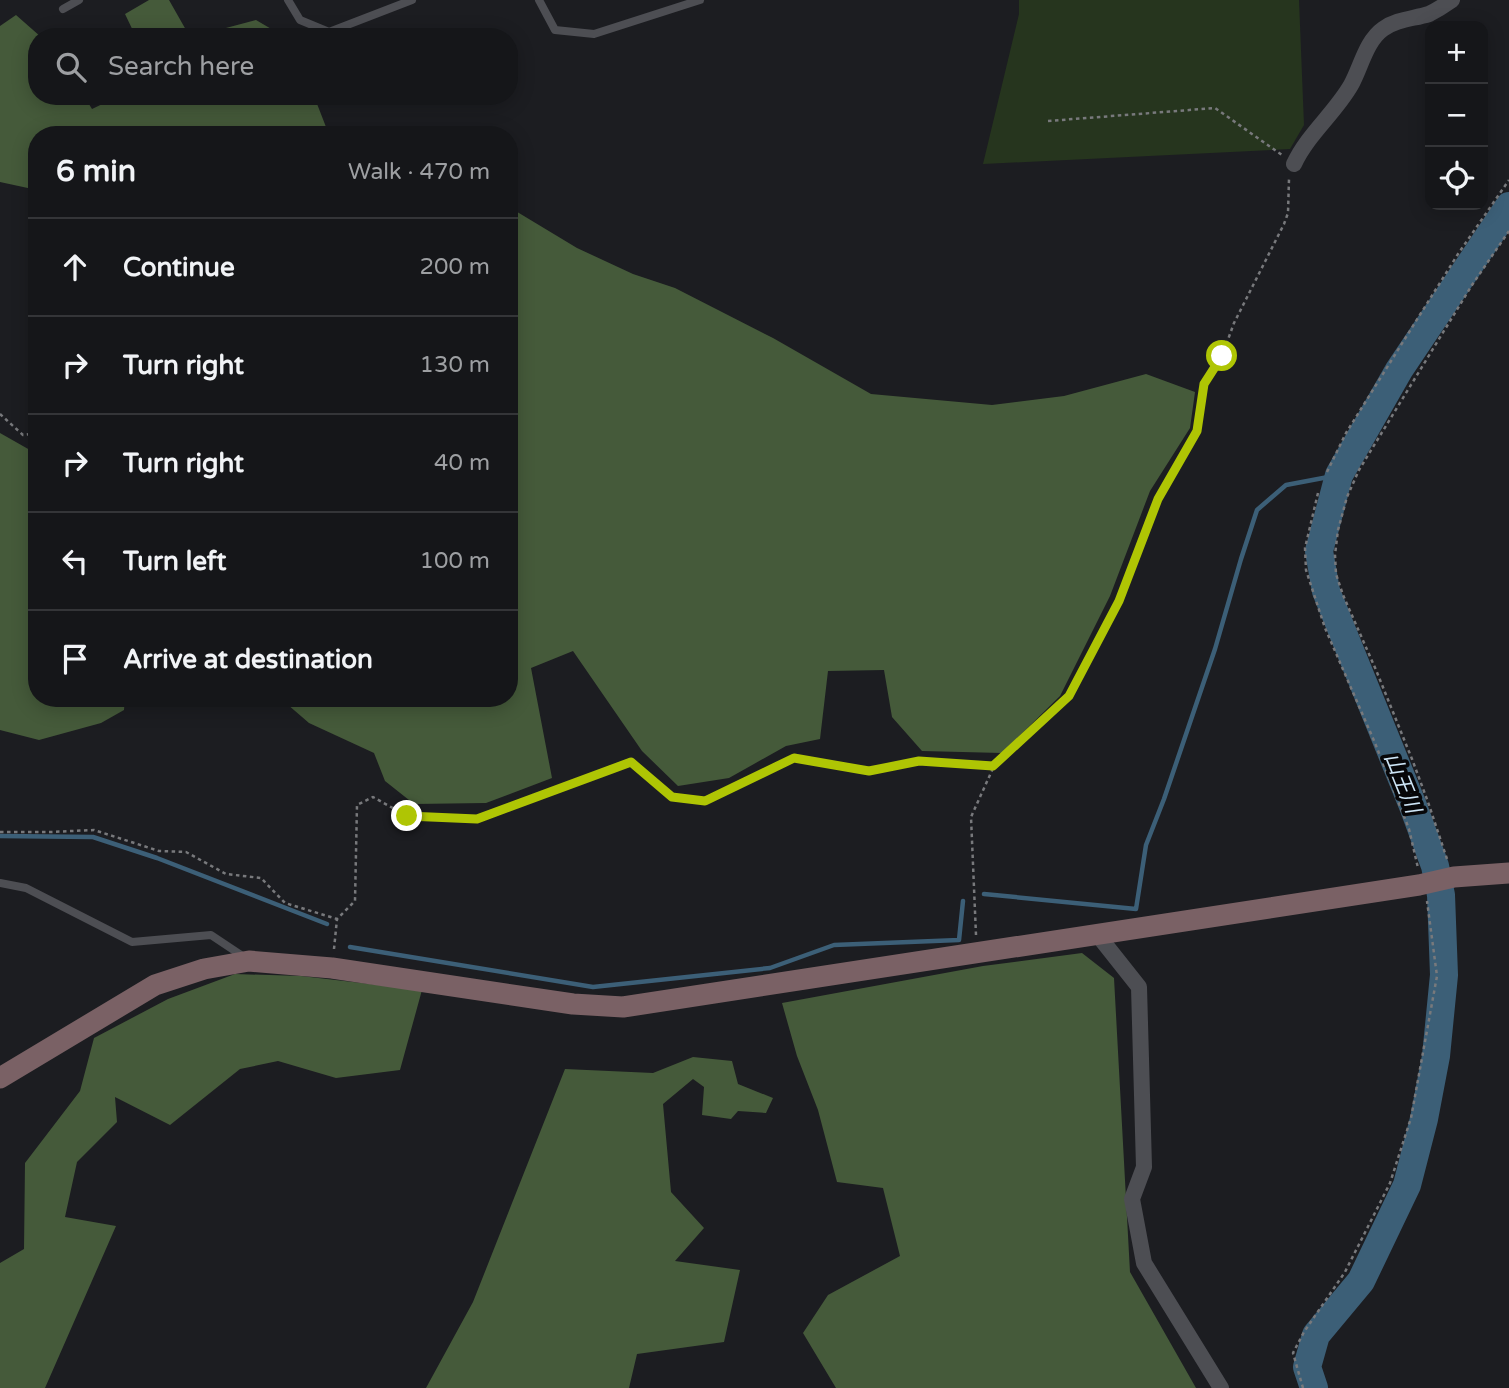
<!DOCTYPE html>
<meta charset="utf-8">
<style>
body{margin:0;font-family:"Varela Round","Noto Sans JP",sans-serif;background:#222326;color:#f1f3f6}
.controls{position:absolute;right:21px;top:21px;display:grid;overflow:hidden;border-radius:14px;box-shadow:0 4px 18px #0003}
.controls button{width:63px;height:63px;display:grid;place-items:center;padding:0;border:0;border-bottom:2px solid #343538;background:#151619;color:#f1f3f6;font:35px sans-serif}
.stop{position:absolute;width:21px;height:21px;margin:-16px;border:5px solid #afc504;border-radius:50%;background:#fff}
.stop.end{background:#afc504;border-color:#fff;box-shadow:0 2px 7px #0008}
.list{margin:0;padding:0;list-style:none}
h2{display:flex;justify-content:space-between;align-items:center;height:91px;margin:0;padding:0 28px;font-size:30px}
h2 small{font-size:23px;font-weight:400;color:#9d9fa2}
.list li{display:grid;grid-template-columns:46px 1fr auto;gap:21px;align-items:center;box-sizing:border-box;height:98px;padding:0 28px;border-top:2px solid #343538}
.list b{display:block;font-size:26px;white-space:nowrap}
.list em{font-size:23px;font-style:normal;color:#9d9fa2}
.icon{flex:none;width:38px;height:38px;fill:none;stroke:currentColor;stroke-width:2;stroke-linecap:round;stroke-linejoin:round}
.map{position:relative;flex:none;width:1509px;height:1388px;overflow:hidden}
.search{position:absolute;background:#151619;box-shadow:0 4px 18px #0003;left:28px;top:28px;width:490px;height:77px;display:flex;align-items:center;gap:18px;box-sizing:border-box;padding:0 24px;border-radius:28px;color:#9d9fa2;font-size:26px}
.panel{position:absolute;background:#151619;box-shadow:0 4px 18px #0003;left:28px;top:126px;width:490px;height:581px;border-radius:28px}
.map>svg:first-child{display:block}
.green{fill:#26351e}
.forest{fill:#455a3a}
.lines{fill:none;stroke-linecap:round;stroke-linejoin:round}
.stream{stroke:#3c5f77;stroke-width:4.5}
.river{stroke:#3c5f77;stroke-width:28}
.path{stroke:#78797c;stroke-width:2.5;stroke-dasharray:3.5 3.5;stroke-linecap:butt}
.lane{stroke:#4d4e53;stroke-width:8}
.street{stroke:#4d4e53;stroke-width:16}
.secondary{stroke:#7a6165;stroke-width:21}
.route{stroke:#afc504;stroke-width:9}
.labels{text-anchor:middle;dominant-baseline:central;stroke-width:7;stroke-linejoin:round;paint-order:stroke}
.water-label{font-size:21px;font-style:italic;fill:#cee6f7;stroke:#070709}
</style>
<div class="map">
<svg width="1509" height="1388" viewBox="0 0 1509 1388">
<rect width="100%" height="100%" fill="#1c1d21"/>
<path class="green" d="M 1019,0 L 1299,0 L 1304,125 L 1290,149 L 983,164 L 1019,14 Z"/>
<path class="forest" d="M 149,0 L 169,0 L 190,37 L 136,37 L 125,14 Z
M 16,15 L 41,37 L 37,37 L 37,96 L 84,96 L 92,109 L 119,96 L 314,96 L 326,127 L 321,135 L 37,135 L 37,190 L 0,182 L 0,26 Z
M 256,20 L 285,37 L 192,37 Z
M 509,207 L 577,248 L 633,274 L 675,288 L 773,338 L 871,394 L 992,405 L 1064,396 L 1146,374 L 1195,392 L 1190,428 L 1150,491 L 1110,596 L 1060,696 L 1002,753 L 922,751 L 892,717 L 884,670 L 828,671 L 820,739 L 786,746 L 729,778 L 678,786 L 642,751 L 573,651 L 531,668 L 552,778 L 486,803 L 414,804 L 385,781 L 374,753 L 309,723 L 280,698 L 509,698 Z
M 0,433 L 37,454 L 37,698 L 125,698 L 124,710 L 101,723 L 39,740 L 0,730 Z
M 1082,953 L 1114,978 L 1130,1272 L 1196,1388 L 836,1388 L 803,1333 L 828,1295 L 900,1256 L 883,1188 L 837,1182 L 818,1110 L 797,1056 L 782,1003 L 983,966 Z
M 235,974 L 301,976 L 422,990 L 400,1070 L 336,1078 L 278,1061 L 240,1069 L 170,1125 L 115,1097 L 117,1122 L 77,1162 L 65,1217 L 116,1226 L 45,1388 L 0,1388 L 0,1263 L 24,1249 L 25,1163 L 80,1091 L 94,1038 L 168,999 Z
M 693,1057 L 732,1061 L 738,1084 L 773,1098 L 766,1113 L 738,1111 L 731,1119 L 702,1115 L 704,1087 L 693,1079 L 663,1104 L 671,1192 L 704,1228 L 675,1261 L 740,1270 L 724,1342 L 637,1354 L 629,1388 L 426,1388 L 473,1302 L 565,1069 L 653,1073 Z"/>
<g class="lines">
<path class="stream" d="M 0,836 L 93,837 L 157,858 L 327,924
M 984,894 L 1136,909 L 1146,845 L 1164,799 L 1215,649 L 1241,559 L 1257,510 L 1286,485 L 1339,475
M 350,947 L 593,987 L 770,968 L 834,945 L 959,940 L 963,901"/>
<path class="river" d="M 1314,1388 L 1307,1367 L 1316,1335 L 1361,1281 L 1407,1185 L 1424,1119 L 1436,1056 L 1444,975 L 1441,895 L 1435,866 L 1413,806 L 1326,591 L 1319,551 L 1339,475 L 1399,370 L 1509,206"/>
<path class="path" d="M 1048,121 L 1215,108 L 1282,155
M 0,414 L 23,435 L 37,433
M 1327,472 L 1346,433 L 1458,254 L 1509,180
M 1318,493 L 1305,548 L 1306,570 L 1325,628 L 1375,743 L 1409,829 L 1418,868
M 0,832 L 50,832 L 94,830 L 159,851 L 186,852 L 226,874 L 261,878 L 285,903 L 337,919
M 1447,859 L 1428,802 L 1412,759 L 1376,670 L 1343,595 L 1336,574 L 1335,555 L 1338,530 L 1347,497 L 1359,470 L 1472,285 L 1509,231
M 976,935 L 971,817 L 994,766 L 1069,696 L 1119,601 L 1158,499 L 1197,431 L 1204,384 L 1222,356 L 1234,323 L 1284,224 L 1288,213 L 1289,179
M 334,949 L 337,919 L 355,901 L 357,805 L 373,797 L 407,816 L 477,819 L 631,762 L 672,797 L 705,801 L 794,758 L 869,771 L 919,761 L 994,766
M 1303,1388 L 1293,1353 L 1304,1332 L 1345,1272 L 1390,1183 L 1411,1118 L 1437,976 L 1427,901"/>
<path class="lane" d="M 288,0 L 300,20 L 329,32 L 412,0
M 539,0 L 555,30 L 594,34 L 700,0
M 63,9 L 79,0
M 0,883 L 26,888 L 132,942 L 211,935 L 244,957"/>
<path class="street" d="M 1294,164 C 1308,134 1335,113 1351,85 C 1361,67 1366,41 1383,29 C 1397,19 1413,19 1429,14 C 1437,10 1445,5 1452,0
M 1097,934 L 1139,987 L 1144,1167 L 1132,1199 L 1144,1263 L 1221,1388"/>
<path class="secondary" d="M 0,1078 L 155,985 L 204,969 L 249,961 L 332,968 L 573,1004 L 623,1007 L 1419,885 L 1454,877 L 1509,873"/>
</g>
<g class="lines">
<path class="route" d="M 407,816 L 477,819 L 631,762 L 672,797 L 705,801 L 794,758 L 869,771 L 919,761 L 993,766 L 1069,696 L 1119,601 L 1158,499 L 1197,431 L 1204,384 L 1222,356"/>
</g>
<g class="labels">
<g class="water-label">
<text transform="translate(1402 783) rotate(68)">山王川</text>
</g>
</g>
</svg>
<div class="controls">
<button>+</button>
<button>−</button>
<button><svg class="icon" aria-label="locate" viewBox="0 0 24 24"><circle cx="12" cy="12" r="6"/><path d="M12 2v4M12 18v4M2 12h4M18 12h4"/></svg></button>
</div>
<div class="stop" style="left:1222px;top:356px"></div>
<div class="stop end" style="left:407px;top:816px"></div>
<div class="search"><svg class="icon" aria-label="search" viewBox="0 0 24 24"><circle cx="10" cy="10" r="6"/><path d="M15 15l6 6"/></svg>Search here</div>
<section class="panel">
<h2>6 min<small>Walk · 470 m</small></h2>
<ul class="list">
<li><svg class="icon" aria-label="ahead" viewBox="0 0 24 24"><path d="M12 20V5M6 11l6-6 6 6"/></svg><div><b>Continue</b></div><em>200 m</em></li>
<li><svg class="icon" aria-label="right" viewBox="0 0 24 24"><path d="M7 20v-9h11M14 6l5 5-5 5"/></svg><div><b>Turn right</b></div><em>130 m</em></li>
<li><svg class="icon" aria-label="right" viewBox="0 0 24 24"><path d="M7 20v-9h11M14 6l5 5-5 5"/></svg><div><b>Turn right</b></div><em>40 m</em></li>
<li><svg class="icon" aria-label="left" viewBox="0 0 24 24"><path d="M17 20v-9H6M10 6l-5 5 5 5"/></svg><div><b>Turn left</b></div><em>100 m</em></li>
<li><svg class="icon" aria-label="arrive" viewBox="0 0 24 24"><path d="M6 21V4h12l-3 4 3 4H6"/></svg><div><b>Arrive at destination</b></div></li>
</ul>
</section>
</div>
